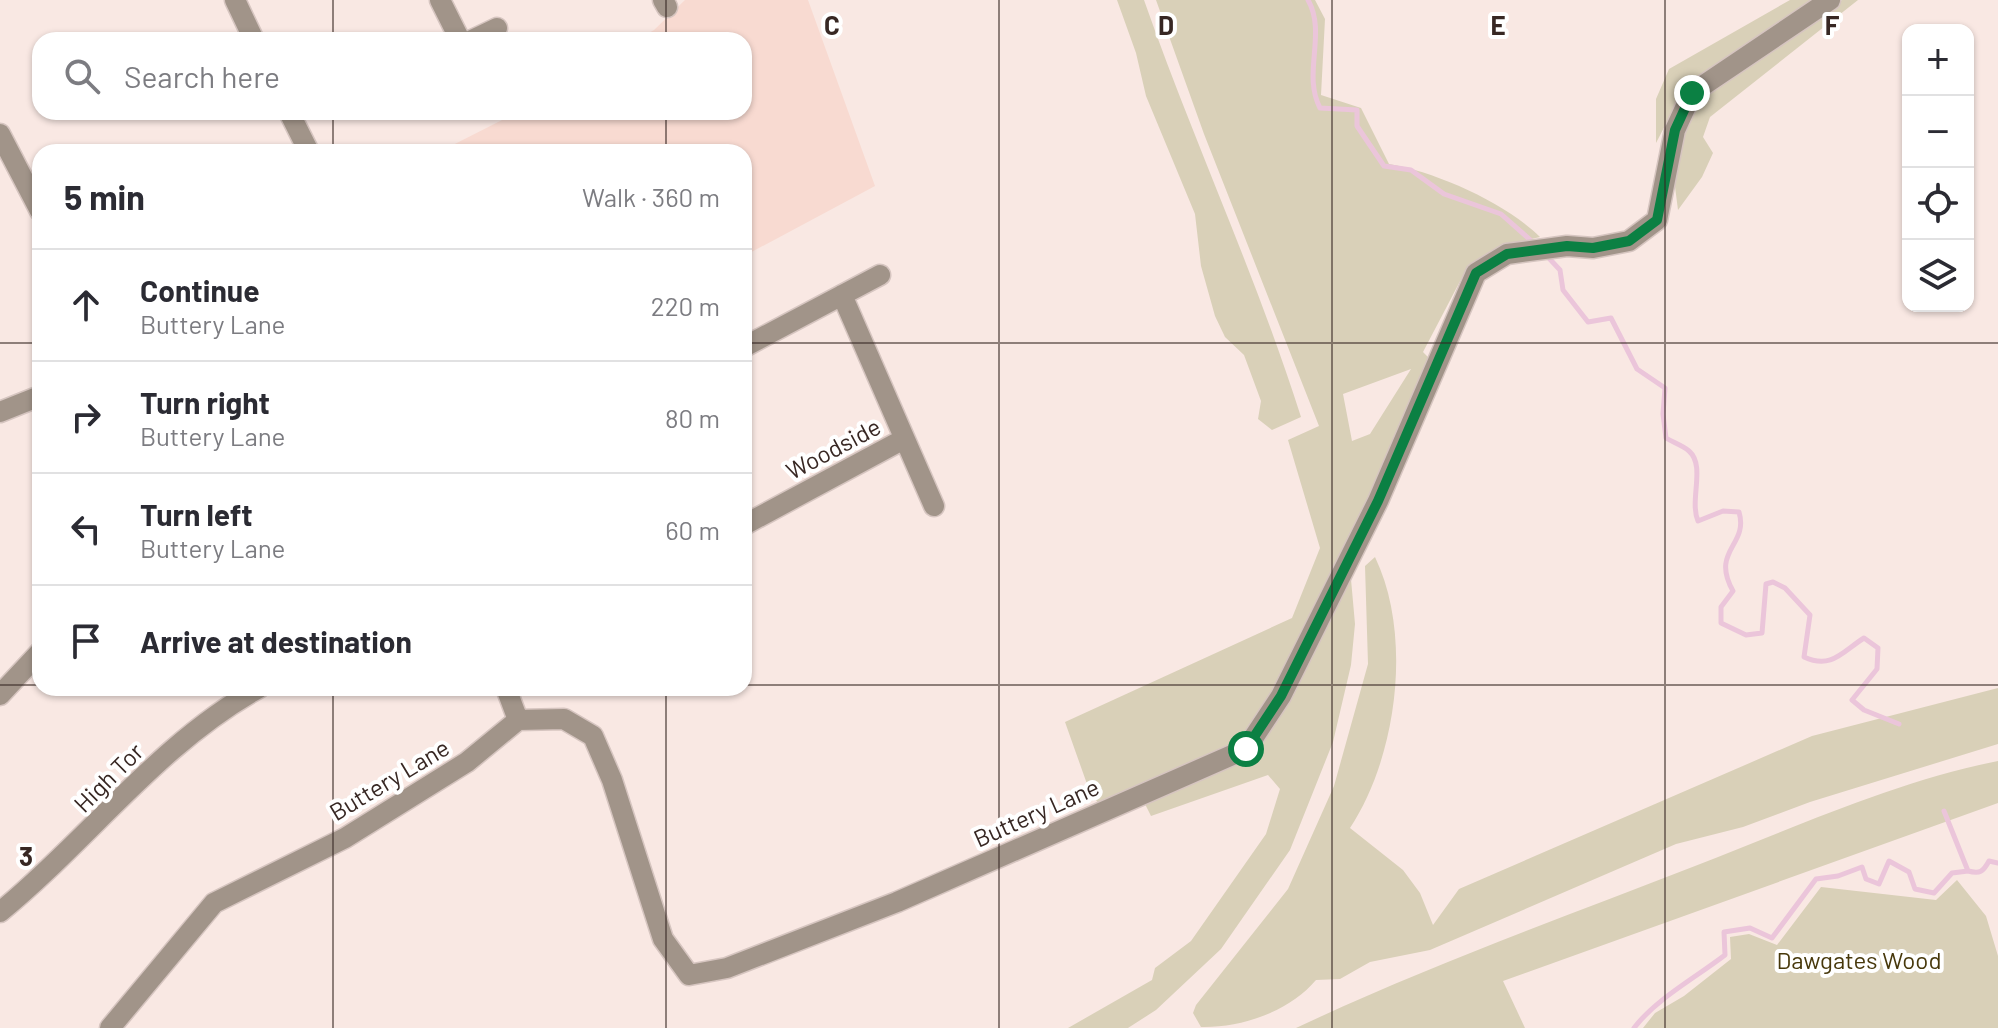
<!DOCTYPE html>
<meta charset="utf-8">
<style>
body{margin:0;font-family:Barlow,sans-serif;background:#f2f2f3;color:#2b2b33}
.controls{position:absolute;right:24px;top:24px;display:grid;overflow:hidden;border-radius:16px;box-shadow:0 2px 6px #0004}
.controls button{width:72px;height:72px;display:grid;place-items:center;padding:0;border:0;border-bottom:2px solid #e1e1e2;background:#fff;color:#2b2b33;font:40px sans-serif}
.stop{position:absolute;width:24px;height:24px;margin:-18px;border:6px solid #0b8043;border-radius:50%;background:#fff}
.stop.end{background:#0b8043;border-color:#fff;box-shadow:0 2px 8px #0008}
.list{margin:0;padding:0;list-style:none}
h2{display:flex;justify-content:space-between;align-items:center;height:104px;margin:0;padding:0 32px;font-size:34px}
h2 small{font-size:26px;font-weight:400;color:#7c7c81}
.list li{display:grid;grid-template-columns:52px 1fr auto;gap:24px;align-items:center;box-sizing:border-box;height:112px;padding:0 32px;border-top:2px solid #e1e1e2}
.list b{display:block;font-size:30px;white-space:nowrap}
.list p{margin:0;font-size:26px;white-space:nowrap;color:#7c7c81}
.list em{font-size:26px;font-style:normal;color:#7c7c81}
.icon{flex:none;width:44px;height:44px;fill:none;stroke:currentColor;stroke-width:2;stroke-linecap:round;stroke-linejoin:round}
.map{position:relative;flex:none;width:1998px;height:1028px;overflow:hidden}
.search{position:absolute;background:#fff;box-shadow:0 2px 6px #0004;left:32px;top:32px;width:720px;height:88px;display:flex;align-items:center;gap:20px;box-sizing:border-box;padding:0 28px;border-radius:24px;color:#7c7c81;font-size:30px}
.panel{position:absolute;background:#fff;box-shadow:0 2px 6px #0004;left:32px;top:144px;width:720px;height:552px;border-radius:24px}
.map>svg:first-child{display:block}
.built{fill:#f8dad1}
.green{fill:#d9d0b8;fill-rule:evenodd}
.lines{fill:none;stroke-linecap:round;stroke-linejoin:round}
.stream{stroke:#ebc5da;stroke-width:5}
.minor-casing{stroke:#d6c5c0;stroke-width:23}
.minor{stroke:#a19489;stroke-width:20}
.route{stroke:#0b8043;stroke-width:10}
.grid{fill:none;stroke:#372723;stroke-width:2;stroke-opacity:0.55}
.labels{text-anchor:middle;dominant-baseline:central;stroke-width:8;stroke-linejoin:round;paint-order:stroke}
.street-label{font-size:24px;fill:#372723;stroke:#fff}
.park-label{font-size:24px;fill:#47380b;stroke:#fff}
.grid-label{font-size:26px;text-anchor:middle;font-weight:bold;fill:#372723;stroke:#fff;stroke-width:8;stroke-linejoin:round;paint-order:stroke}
</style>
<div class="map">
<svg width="1998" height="1028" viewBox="0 0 1998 1028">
<rect width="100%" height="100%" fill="#f9e8e3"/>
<path class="built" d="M 685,0 L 808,0 L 875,186 L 744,256 L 744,152 L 439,152 L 518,112 L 744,112 L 744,40 L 637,40 L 654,30 Z"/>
<path class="green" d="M 1117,0 L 1144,0 C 1193,140 1256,275 1301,417 L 1272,430 L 1258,419 L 1261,401 L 1244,355 L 1225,337 L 1215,316 L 1201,266 L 1195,214 L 1146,96 L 1136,53 Z
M 1156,0 L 1315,0 L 1325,19 L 1321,95 L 1361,108 L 1389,164 C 1436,172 1506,203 1540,237 L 1505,245 L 1468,266 L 1423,352 L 1430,359 L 1369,507 L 1346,541 L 1311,624 L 1242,746 L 1099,805 L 1087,784 L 1065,722 L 1292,618 L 1320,548 L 1288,440 L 1319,426 L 1204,134 ZM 1411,369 L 1370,434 L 1352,441 L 1343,394 Z
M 1790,0 L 1813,0 L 1716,64 L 1683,91 L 1656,143 L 1656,99 L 1669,69 Z
M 1842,0 L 1858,0 L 1710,117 L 1703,137 L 1713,153 L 1702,177 L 1678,210 L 1674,179 L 1682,134 L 1703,94 Z
M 1375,557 C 1413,636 1397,757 1350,828 L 1403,870 L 1420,893 L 1433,925 L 1459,889 L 1812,736 L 1998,688 L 1998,744 L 1810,802 L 1743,827 L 1676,844 L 1430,950 L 1370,962 L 1340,979 L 1316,980 C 1290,1011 1242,1028 1201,1027 L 1193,1013 L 1196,1005 L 1288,889 L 1334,786 L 1368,664 L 1365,566 Z
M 1350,568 L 1355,624 L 1351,665 L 1333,742 L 1290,850 L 1221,949 L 1156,1010 L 1128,1028 L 1068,1028 L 1152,980 L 1155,968 L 1191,941 L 1266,834 L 1280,789 L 1268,775 L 1151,816 L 1143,800 L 1241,762 Z
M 1998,761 L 1998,803 L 1503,981 L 1525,1028 L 1296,1028 C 1426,967 1561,918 1695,866 C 1794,828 1893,782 1998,761 Z
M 1957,880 L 1986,916 L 1998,956 L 1998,1028 L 1643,1028 L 1655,1013 L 1684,996 L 1731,959 L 1730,937 L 1749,934 L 1777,945 L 1821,887 L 1936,900 Z"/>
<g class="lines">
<path class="stream" d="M 1308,0 C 1327,33 1302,74 1320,108 L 1357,110 L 1357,126 L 1384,166 L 1411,170 L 1444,194 L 1501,214 L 1536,245
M 1546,255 L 1560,270 L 1563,290 L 1588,322 L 1611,318 L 1637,369 L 1665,388 L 1663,414 L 1666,438 C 1674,443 1682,445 1689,451 C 1706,466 1689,500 1698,521 L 1723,511 L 1739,512 C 1749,546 1710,550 1733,591 L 1721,607 L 1721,623 L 1746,635 L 1762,633 L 1766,584 L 1773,582 L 1785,588 L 1810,615 L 1804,657 C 1832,670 1843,651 1864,638 L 1878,648 L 1877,669 L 1852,700 L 1864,710 L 1899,724
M 1944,811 L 1968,871 C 1980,874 1983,872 1989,861 L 1998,863
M 1634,1028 C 1656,999 1695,978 1725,955 L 1724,932 L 1750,928 L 1772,938 L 1816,879 L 1838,876 L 1862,867 L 1866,879 L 1879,884 L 1889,861 L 1909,872 L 1915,889 L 1934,893 L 1952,873 L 1968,871"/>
<defs>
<path id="minor" d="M 235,0 L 254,40
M 440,0 L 460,40
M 663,0 L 667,7
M 472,40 L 497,28
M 289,112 L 309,152
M 0,134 L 40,211
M 842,295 L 934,506
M 744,347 L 880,275
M 0,412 L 40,396
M 744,525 L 904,439
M 506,688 L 518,720
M 0,695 L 40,652
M 0,912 C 88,840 159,743 259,688
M 110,1028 L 214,903 L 345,838 L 467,762 L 518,720 L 564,719 L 593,736 L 612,780 L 663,939 L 689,975 L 727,968 L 897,902 L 1246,749 L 1281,696 L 1378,501 L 1476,273 L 1507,254 L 1567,246 L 1593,248 L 1629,241 L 1657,220 L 1675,130 L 1692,93 L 1830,0"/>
</defs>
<use href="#minor" class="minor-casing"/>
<use href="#minor" class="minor"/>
</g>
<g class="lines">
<path class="route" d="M 1246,749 L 1281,696 L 1378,501 L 1476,273 L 1507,254 L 1567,246 L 1593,248 L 1629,241 L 1657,220 L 1675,130 L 1692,93"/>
</g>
<path class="grid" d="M 333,0 L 333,40M 666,0 L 666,40M 999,0 L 999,1028M 1332,0 L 1332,1028M 1665,0 L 1665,1028M 333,112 L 333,152M 666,112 L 666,152M 0,343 L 40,343M 744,343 L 1998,343M 0,685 L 40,685M 744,685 L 1998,685M 333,688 L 333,1028M 666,688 L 666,1028"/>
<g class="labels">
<g class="street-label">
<text transform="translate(833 448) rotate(-28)">Woodside</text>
<text transform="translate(108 777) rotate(-45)">High Tor</text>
<text transform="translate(389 779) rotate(-31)">Buttery Lane</text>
<text transform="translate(1036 812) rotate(-24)">Buttery Lane</text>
</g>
<g class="park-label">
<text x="1859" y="959">Dawgates Wood</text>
</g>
</g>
<g class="grid-label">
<text x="832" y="35">C</text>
<text x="1166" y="35">D</text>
<text x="1498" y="35">E</text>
<text x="1832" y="35">F</text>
<text x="26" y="866">3</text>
</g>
</svg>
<div class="controls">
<button>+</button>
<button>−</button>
<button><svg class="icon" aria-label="locate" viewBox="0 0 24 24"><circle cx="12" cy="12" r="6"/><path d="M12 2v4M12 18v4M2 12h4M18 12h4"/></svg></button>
<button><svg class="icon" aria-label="layers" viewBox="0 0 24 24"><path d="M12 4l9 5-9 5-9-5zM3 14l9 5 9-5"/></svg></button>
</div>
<div class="stop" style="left:1246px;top:749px"></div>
<div class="stop end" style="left:1692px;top:93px"></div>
<div class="search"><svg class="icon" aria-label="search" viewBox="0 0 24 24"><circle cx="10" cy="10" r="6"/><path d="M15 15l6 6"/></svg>Search here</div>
<section class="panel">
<h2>5 min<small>Walk · 360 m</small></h2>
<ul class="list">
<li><svg class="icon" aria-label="ahead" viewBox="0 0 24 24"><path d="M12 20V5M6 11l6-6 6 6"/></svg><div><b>Continue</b><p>Buttery Lane</p></div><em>220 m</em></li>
<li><svg class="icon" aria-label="right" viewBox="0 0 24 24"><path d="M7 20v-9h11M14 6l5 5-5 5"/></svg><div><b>Turn right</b><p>Buttery Lane</p></div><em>80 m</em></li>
<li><svg class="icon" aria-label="left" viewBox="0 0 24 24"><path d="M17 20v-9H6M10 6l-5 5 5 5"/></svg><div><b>Turn left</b><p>Buttery Lane</p></div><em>60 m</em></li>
<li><svg class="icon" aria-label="arrive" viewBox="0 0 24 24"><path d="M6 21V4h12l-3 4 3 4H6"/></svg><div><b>Arrive at destination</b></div></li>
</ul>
</section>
</div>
